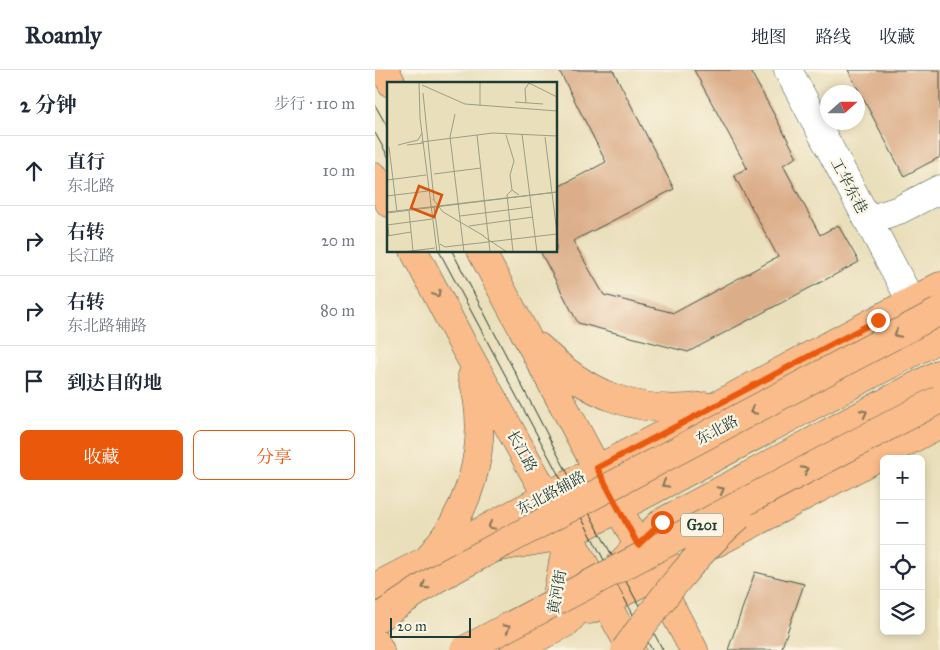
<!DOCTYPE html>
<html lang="zh">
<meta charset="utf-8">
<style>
body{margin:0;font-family:"IM FELL Great Primer","Noto Serif SC",serif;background:#f6f6f7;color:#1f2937}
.controls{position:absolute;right:15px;bottom:15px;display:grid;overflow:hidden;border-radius:8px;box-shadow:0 2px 8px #0003}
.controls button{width:45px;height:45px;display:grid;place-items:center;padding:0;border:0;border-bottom:1px solid #e0e1e3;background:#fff;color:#1f2937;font:25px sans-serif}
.compass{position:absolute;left:445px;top:15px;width:45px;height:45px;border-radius:50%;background:#fff;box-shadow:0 2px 8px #0003;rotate:69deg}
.scale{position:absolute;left:15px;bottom:12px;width:81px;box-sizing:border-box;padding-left:5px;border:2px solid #1f3d34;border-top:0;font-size:14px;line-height:18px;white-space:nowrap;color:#1f3d34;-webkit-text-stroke:4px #fcf5e5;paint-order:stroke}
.stop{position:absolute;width:15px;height:15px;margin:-11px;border:4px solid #ea580c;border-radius:50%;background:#fff}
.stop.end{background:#ea580c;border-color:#fff;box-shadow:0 1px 5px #0008}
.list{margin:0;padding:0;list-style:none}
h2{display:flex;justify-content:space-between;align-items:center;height:65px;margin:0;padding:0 20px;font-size:21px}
h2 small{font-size:16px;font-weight:400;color:#747a83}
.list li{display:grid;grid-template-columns:32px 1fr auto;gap:15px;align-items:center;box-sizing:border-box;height:70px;padding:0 20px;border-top:1px solid #e0e1e3}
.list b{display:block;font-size:19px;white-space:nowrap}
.list p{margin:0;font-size:16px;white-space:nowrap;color:#747a83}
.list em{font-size:16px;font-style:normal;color:#747a83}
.actions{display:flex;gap:10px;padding:15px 20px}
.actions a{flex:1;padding:11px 0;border:1px solid #ea580c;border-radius:8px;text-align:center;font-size:18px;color:#ea580c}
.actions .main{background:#ea580c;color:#fff}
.icon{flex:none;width:28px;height:28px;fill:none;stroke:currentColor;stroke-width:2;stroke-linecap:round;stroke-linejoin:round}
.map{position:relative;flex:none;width:565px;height:580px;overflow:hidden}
header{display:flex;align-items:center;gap:30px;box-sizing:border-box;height:70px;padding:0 25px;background:#fff;border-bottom:1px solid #e0e1e3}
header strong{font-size:24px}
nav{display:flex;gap:28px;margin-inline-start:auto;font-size:18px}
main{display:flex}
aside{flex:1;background:#fff}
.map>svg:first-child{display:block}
.building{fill:#dbad89}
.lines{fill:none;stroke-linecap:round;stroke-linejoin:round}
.minor-casing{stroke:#3d5548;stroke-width:29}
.major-casing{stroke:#3d5548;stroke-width:29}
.minor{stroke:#fff;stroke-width:28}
.major{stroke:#f9bc8a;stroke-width:28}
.tram{stroke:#1f3d34;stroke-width:1}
.highway-bridge-casing{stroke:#3d5548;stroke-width:29;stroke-linecap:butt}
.highway-bridge{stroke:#f9bc8a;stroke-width:28}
.oneway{stroke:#81765b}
.route{stroke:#ea580c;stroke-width:6}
.labels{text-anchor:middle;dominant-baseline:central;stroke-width:4.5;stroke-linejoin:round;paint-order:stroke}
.shield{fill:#fcf5e5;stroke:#617469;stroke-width:1}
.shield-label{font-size:14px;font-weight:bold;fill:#1f3d34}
.street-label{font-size:15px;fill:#1f3d34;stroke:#fcf5e5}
.inset-road{fill:none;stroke:#999e85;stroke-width:1}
.view{fill:#d45610;fill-opacity:0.15;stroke:#d45610;stroke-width:2.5}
.inset-edge{fill:none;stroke:#1f3d34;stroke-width:2.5}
</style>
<header>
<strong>Roamly</strong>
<nav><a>地图</a><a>路线</a><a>收藏</a></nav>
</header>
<main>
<aside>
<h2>2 分钟<small>步行 · 110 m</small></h2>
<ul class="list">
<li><svg class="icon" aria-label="ahead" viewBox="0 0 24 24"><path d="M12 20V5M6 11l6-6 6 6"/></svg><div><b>直行</b><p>东北路</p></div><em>10 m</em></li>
<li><svg class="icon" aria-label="right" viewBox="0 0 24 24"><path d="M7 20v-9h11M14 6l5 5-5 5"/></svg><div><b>右转</b><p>长江路</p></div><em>20 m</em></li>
<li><svg class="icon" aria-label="right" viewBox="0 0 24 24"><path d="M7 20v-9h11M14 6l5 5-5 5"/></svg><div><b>右转</b><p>东北路辅路</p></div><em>80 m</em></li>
<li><svg class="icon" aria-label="arrive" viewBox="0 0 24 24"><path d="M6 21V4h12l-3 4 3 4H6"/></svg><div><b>到达目的地</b></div></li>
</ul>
<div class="actions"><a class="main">收藏</a><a>分享</a></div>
</aside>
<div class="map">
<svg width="565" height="580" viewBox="0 0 565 580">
<rect width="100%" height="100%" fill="#fcf5e5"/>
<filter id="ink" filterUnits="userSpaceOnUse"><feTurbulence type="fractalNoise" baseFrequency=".02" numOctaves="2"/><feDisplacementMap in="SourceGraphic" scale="10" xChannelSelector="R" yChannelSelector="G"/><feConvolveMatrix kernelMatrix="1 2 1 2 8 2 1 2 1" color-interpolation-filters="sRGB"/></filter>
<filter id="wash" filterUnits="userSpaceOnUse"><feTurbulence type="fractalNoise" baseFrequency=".0096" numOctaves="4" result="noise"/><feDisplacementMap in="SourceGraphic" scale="20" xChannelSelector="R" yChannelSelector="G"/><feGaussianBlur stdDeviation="1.12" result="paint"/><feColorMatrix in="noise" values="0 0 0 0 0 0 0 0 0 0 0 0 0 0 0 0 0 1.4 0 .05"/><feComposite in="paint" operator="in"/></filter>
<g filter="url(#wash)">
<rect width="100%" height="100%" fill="#eadfbb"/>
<g id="blocks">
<path class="building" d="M 184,0 L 238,0 L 299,119 L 198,171 L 229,225 L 299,243 L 403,187 L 359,105 L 372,98 L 319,0 L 375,0 L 422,87 L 408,95 L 445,165 L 463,155 L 484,192 L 313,282 L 203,253 L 165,181 L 181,181 L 181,118 L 231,92 Z
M 473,0 L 565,0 L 565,87 L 529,106 Z
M 380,502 L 429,514 L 406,580 L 353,580 Z"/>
</g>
</g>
<g filter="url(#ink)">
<use href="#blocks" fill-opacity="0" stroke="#3d5548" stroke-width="1"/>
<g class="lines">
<defs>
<path id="minor" d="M 413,0 L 536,231
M 493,150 L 524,140 L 565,119"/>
<path id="major" d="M 10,0 L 17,14
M 0,107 L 14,133
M 39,181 L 86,271 L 257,580
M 106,181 L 319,580
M 164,277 C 211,325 263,346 330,336
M 341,473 L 565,354
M 73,479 L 565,216
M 56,485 C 63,475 72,465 78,454 C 104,409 112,355 97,306
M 0,517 L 52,490 L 193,465 L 565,268
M 215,540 L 296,497
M 177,552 L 193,465
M 0,571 L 5,580
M 139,580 L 191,553 L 263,475 L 287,452 L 565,303"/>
</defs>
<use href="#minor" class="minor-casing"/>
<use href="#major" class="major-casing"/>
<use href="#minor" class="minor"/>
<use href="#major" class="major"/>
<path class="tram" d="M 0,35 L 14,60
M 0,63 L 14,88
M 64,181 L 277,580
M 77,181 L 185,389 L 288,580"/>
<defs>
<path id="highway-bridge" d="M 0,550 L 61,509 L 565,241
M 89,580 L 565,329
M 250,580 C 284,532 319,485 364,446"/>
</defs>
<use href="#highway-bridge" class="highway-bridge-casing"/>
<use href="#highway-bridge" class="highway-bridge"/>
</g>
<defs><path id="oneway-chevron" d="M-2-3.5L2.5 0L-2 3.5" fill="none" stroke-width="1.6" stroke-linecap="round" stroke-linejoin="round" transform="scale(1.25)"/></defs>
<g class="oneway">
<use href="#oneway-chevron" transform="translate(62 224) rotate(62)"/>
<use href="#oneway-chevron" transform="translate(522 264) rotate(152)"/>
<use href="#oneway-chevron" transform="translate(378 341) rotate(152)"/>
<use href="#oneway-chevron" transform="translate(489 343) rotate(-28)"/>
<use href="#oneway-chevron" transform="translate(430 400) rotate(-28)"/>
<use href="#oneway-chevron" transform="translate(290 414) rotate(152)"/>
<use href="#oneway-chevron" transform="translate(346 420) rotate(-28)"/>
<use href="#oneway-chevron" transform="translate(116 456) rotate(151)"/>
<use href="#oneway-chevron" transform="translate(50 516) rotate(146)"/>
<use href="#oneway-chevron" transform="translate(132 558) rotate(-28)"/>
</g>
</g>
<g class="lines" filter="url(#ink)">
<path class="route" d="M 287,452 L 263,475 L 222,398 L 503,250"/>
</g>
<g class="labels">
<rect class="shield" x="306" y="443.5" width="42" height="23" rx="4"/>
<g class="shield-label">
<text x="327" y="455">G201</text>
</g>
<g class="street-label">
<text transform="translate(474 116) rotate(62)">工华东巷</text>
<text transform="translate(342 360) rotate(-28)">东北路</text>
<text transform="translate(147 381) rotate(61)">长江路</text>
<text transform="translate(176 423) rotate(-28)">东北路辅路</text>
<text transform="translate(182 522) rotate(-80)">黄河街</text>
</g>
</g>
<g transform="translate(12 12)">
<rect width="170" height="170" fill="#eadfbb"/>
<path class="inset-road" d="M 32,0 L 33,36 L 50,170M 140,0 L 170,15M 35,3 L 78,22 L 170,29M 36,11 L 47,118M 128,20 L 156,22M 139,21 L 138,7 L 142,1M 93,24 L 93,0M 68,32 L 63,55 L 77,170M 135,52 L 150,170M 90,53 L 103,170M 119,53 L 127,79 L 123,93 L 125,108M 158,55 L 170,151M 34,60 L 106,51 L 170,54M 11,63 L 31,58 L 35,51M 20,63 L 37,61M 2,65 L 10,130M 47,92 L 94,86M 0,98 L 39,93M 0,114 L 41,109M 46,117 L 56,130 L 97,154M 47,124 L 53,170M 22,129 L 26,169M 0,130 L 170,110M 0,131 L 170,110M 73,134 L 144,125M 0,138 L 2,154M 0,143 L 45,137M 82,144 L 146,135M 0,154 L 24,150M 96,154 L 120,170M 53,162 L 58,165 L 170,152M 16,170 L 48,166M 126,170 L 120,113 L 125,108 L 132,113"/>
<path class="view" d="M 32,104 L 55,113 L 47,135 L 24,126 Z"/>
<rect width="170" height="170" class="inset-edge"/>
</g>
</svg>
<div class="controls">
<button>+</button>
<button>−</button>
<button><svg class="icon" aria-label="locate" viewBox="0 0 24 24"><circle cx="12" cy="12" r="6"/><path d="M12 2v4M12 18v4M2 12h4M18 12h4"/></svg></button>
<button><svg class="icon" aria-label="layers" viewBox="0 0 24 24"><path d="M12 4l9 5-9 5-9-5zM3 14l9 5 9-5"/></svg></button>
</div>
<svg class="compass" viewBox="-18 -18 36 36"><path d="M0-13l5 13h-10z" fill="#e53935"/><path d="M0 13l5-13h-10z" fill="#747a83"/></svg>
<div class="scale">20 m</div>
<div class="stop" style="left:287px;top:452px"></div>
<div class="stop end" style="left:503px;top:250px"></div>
</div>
</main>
